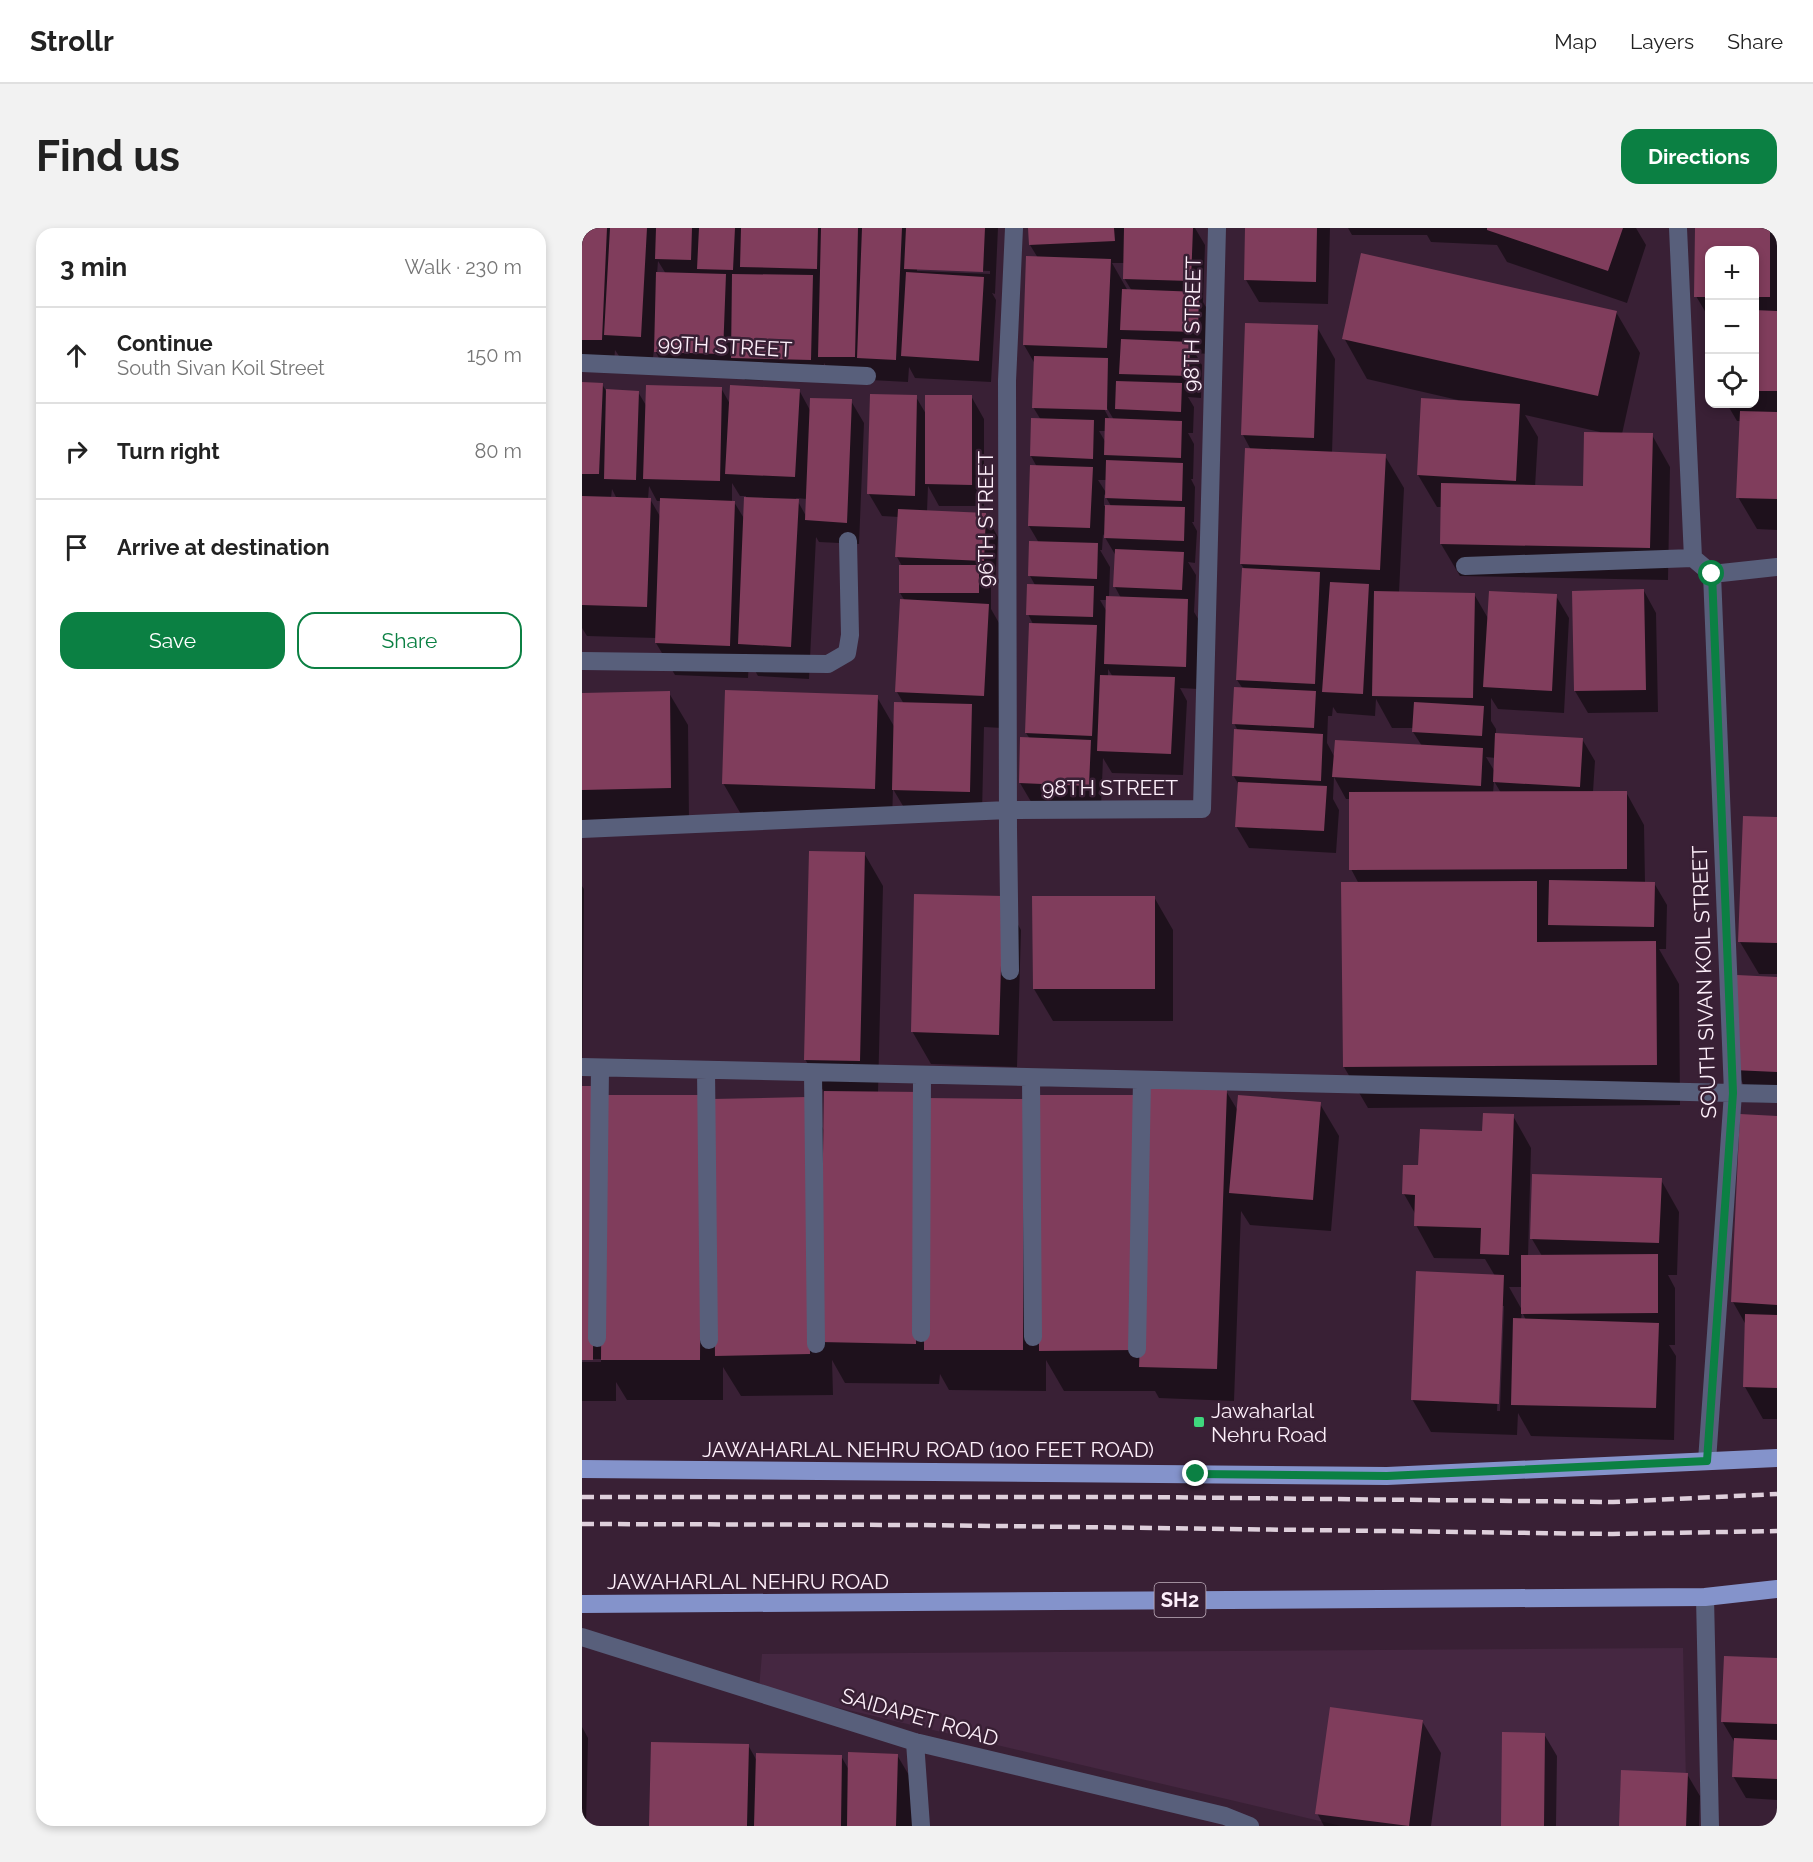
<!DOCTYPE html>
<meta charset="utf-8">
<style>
body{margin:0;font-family:Raleway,sans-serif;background:#f2f2f2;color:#222}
.controls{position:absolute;right:18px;top:18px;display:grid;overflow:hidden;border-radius:12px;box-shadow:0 3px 9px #0003}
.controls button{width:54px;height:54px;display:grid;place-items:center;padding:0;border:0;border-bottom:2px solid #e0e0e0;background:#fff;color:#222;font:30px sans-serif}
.stop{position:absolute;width:18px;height:18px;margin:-14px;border:4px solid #0b8043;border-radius:50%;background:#fff}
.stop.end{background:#0b8043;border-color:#fff;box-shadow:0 2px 6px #0008}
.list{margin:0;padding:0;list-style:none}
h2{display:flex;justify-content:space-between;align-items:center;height:78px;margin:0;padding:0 24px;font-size:26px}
h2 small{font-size:20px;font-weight:400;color:#767676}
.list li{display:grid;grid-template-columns:39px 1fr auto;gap:18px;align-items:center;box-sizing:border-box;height:96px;padding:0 24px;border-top:2px solid #e0e0e0}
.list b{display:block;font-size:22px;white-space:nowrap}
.list p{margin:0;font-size:20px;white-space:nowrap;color:#767676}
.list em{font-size:20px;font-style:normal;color:#767676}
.actions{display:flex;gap:12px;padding:18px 24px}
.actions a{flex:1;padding:14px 0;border:2px solid #0b8043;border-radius:18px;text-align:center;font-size:21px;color:#0b8043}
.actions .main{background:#0b8043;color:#fff}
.icon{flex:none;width:33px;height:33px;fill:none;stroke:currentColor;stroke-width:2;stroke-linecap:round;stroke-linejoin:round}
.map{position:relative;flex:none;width:1195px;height:1598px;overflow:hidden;border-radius:18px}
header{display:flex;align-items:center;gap:36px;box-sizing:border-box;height:84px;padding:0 30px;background:#fff;border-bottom:2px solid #e0e0e0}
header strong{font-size:28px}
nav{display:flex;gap:33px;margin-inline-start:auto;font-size:21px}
.intro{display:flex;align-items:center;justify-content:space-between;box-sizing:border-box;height:144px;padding:0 36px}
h1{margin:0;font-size:42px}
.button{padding:15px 27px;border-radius:18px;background:#0b8043;color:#fff;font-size:21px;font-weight:700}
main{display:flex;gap:36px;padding:0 36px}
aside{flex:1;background:#fff;border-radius:18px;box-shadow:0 3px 9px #0003}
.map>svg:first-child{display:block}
.built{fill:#452741}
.shadow{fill:#0007;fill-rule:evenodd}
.building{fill:#803d5c}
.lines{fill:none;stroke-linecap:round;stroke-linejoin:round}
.minor{stroke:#585f7b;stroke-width:18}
.major{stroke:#8493cb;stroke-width:18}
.rail{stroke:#decfdb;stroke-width:4.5;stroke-dasharray:12 6;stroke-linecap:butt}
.route{stroke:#0b8043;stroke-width:8}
.poi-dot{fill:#3fd77d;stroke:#392035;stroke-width:2}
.labels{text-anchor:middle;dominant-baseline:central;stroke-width:5;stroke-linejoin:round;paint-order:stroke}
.shield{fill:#392035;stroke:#c2b1bf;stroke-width:1.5}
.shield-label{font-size:20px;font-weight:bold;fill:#fdeffa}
.street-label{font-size:21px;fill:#fdeffa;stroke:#392035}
.poi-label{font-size:21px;fill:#fdeffa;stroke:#392035;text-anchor:start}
</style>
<header>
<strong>Strollr</strong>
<nav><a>Map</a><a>Layers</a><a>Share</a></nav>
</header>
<div class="intro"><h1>Find us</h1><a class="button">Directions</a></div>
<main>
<aside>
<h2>3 min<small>Walk · 230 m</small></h2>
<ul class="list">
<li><svg class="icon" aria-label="ahead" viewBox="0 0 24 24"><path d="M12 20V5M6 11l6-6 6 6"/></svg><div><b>Continue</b><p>South Sivan Koil Street</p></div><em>150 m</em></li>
<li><svg class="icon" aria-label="right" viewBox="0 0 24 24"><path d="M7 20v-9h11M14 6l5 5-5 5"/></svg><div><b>Turn right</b></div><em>80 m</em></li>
<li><svg class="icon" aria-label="arrive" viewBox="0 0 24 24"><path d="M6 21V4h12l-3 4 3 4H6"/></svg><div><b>Arrive at destination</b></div></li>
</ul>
<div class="actions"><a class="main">Save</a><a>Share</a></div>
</aside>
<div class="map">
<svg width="1195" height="1598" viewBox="0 0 1195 1598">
<rect width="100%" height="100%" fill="#392035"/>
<path class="built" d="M 1101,1420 L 1105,1598 L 759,1598 L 177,1461 L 180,1426 Z"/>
<path class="shadow" d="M 0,0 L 416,0 L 413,66 L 410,65 L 414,72 L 409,154 L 333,150 L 327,139 L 326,154 L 251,150 L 242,135 L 241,153 L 163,152 L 154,136 L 86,146 L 72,121 L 71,130 L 37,128 L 33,122 L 32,134 L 0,132 ZM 76,33 L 84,46 L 75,46 ZM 335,40 L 408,43 L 408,46 L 335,43 Z
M 447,0 L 613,0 L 623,17 L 621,74 L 629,88 L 627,126 L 613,125 L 620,137 L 619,170 L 606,169 L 612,179 L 611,205 L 606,205 L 612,216 L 611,251 L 609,251 L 613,259 L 612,294 L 610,294 L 615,303 L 613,335 L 606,334 L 614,347 L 612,384 L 618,394 L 616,461 L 598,460 L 605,473 L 601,547 L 530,545 L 521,530 L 519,580 L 451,577 L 438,555 L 440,511 L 448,511 L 444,505 L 448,396 L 451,396 L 446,386 L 453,357 L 448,348 L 449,314 L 457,315 L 447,298 L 455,239 L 449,228 L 459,192 L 451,179 L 453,136 L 442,117 L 456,30 L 448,17 ZM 530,35 L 543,35 L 542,50 L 550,63 L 546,63 ZM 522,175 L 532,192 L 528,192 L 520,177 ZM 517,203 L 524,203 L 524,215 ZM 516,252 L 525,252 L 525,266 ZM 522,266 L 529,278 L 522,278 ZM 521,306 L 534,328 L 533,359 L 539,370 L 527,369 L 528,339 L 518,322 L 520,322 ZM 518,372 L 526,372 L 525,384 ZM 526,441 L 531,449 L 526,448 Z
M 665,0 L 748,0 L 746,76 L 677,74 L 664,52 Z
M 766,0 L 1054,0 L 1064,17 L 1045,75 L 925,34 L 915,17 L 849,14 L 845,7 L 770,7 Z
M 1114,0 L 1195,0 L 1195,302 L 1175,301 L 1156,269 L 1159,193 L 1155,193 L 1145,176 L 1172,176 L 1172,22 L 1128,22 L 1127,90 L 1114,68 Z
M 1034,84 L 1058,125 L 1040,206 L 1070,207 L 1088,239 L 1086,352 L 878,348 L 859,316 L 860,279 L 855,279 L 836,247 L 876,172 L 785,151 L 762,110 ZM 943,187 L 1018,204 L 1003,260 L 953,259 L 956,209 Z
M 735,99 L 753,131 L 750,225 L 803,228 L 822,260 L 817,365 L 892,366 L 907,392 L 974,368 L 987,390 L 982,485 L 916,481 L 909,470 L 909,493 L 914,501 L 914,506 L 1000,511 L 1013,533 L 1011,564 L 1044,564 L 1062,597 L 1063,655 L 1072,655 L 1085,677 L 1084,721 L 1077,721 L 1097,756 L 1098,877 L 786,880 L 762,839 L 777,656 L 769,641 L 769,571 L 764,571 L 752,549 L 751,571 L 757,582 L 754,625 L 667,620 L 654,598 L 657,557 L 651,547 L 656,503 L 652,495 L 661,461 L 655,452 L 663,342 L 659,336 L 669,222 L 661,207 ZM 794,471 L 810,500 L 832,500 L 831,504 L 840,518 L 753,530 L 745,515 L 746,488 L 750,488 L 751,479 L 755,485 L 793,488 ZM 904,529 L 914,530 L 913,544 ZM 912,553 L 919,565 L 911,565 Z
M 0,156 L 20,156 L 24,163 L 56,164 L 65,179 L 139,160 L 148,176 L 217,162 L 229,184 L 269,173 L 282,195 L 277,316 L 237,314 L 234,309 L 227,451 L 176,448 L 167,432 L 166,450 L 93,447 L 74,415 L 74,410 L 5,408 L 0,400 ZM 150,255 L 158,268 L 164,268 L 163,292 L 152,274 L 150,274 ZM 67,258 L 75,273 L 79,273 L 79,290 L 68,271 L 66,271 ZM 30,261 L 35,271 L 29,270 ZM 214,270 L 225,271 L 224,288 Z
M 389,168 L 402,191 L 402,278 L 357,278 L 346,258 L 345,284 L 403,286 L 416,309 L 413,355 L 406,354 L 409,360 L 409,381 L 425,409 L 420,500 L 402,499 L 400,585 L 324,583 L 311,561 L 310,593 L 160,588 L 141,555 L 295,469 L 313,500 L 322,476 L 315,464 L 323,373 L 318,365 L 320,338 L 315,329 L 317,289 L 300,288 L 287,266 L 334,169 L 344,186 Z
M 1062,363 L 1074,385 L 1076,484 L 1006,485 L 993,463 Z
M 87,465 L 106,497 L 107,592 L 0,594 L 0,466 Z
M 1162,590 L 1195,591 L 1195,746 L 1177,746 L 1158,714 Z
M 282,625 L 301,658 L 296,865 L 344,878 L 644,863 L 656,883 L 738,876 L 757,908 L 749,1003 L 668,997 L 659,983 L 652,1173 L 577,1170 L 573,1163 L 482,1163 L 464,1132 L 464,1163 L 367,1162 L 358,1146 L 357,1156 L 263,1155 L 250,1132 L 251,1167 L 159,1168 L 141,1139 L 141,1172 L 45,1172 L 34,1154 L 34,1173 L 0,1173 L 0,1134 L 19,1134 L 19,1131 L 0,1131 L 0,658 L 2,661 L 0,860 L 22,879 L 131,891 L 224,870 L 243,904 L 242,864 L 223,831 Z
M 572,669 L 591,702 L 591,793 L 471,793 L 452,761 Z
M 421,670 L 439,702 L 435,839 L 349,836 L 330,803 Z
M 1157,748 L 1195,750 L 1195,875 L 1171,874 L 1153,841 Z
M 931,888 L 949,920 L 946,1029 L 960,1028 L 950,1011 L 1079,952 L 1097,984 L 1095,1047 L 1086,1047 L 1093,1060 L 1093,1117 L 1087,1117 L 1094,1128 L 1092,1212 L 949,1208 L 936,1185 L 935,1207 L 849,1204 L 830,1171 L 913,1048 L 903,1031 L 852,1030 L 834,997 L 834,987 L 822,966 L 838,939 ZM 927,1059 L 940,1059 L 940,1082 ZM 919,1078 L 922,1078 L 918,1183 L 915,1183 ZM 940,1084 L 944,1092 L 939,1092 Z
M 1159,888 L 1195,889 L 1195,1191 L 1181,1191 L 1163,1159 L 1164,1097 L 1151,1074 Z
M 1143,1429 L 1195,1432 L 1195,1572 L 1164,1570 L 1151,1548 L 1153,1515 L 1140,1493 Z
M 840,1493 L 859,1525 L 849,1598 L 742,1598 L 735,1585 Z
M 0,1499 L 6,1510 L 4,1598 L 0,1598 Z
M 962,1506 L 975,1528 L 974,1598 L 921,1598 Z
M 166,1517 L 175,1533 L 259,1528 L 267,1542 L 315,1527 L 334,1559 L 333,1598 L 69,1598 Z
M 1105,1546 L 1118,1568 L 1117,1598 L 1038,1598 Z"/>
<path class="building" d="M 0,0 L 25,0 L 20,112 L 0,112 Z
M 28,0 L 65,0 L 59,109 L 22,107 Z
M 74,0 L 110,0 L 109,32 L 73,31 Z
M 117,0 L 153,0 L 151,42 L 115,41 Z
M 159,0 L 236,0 L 235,41 L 158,39 Z
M 239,0 L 276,0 L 273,129 L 236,129 Z
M 280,0 L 320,0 L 314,132 L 275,130 Z
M 324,0 L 403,0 L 401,44 L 322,41 Z
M 446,0 L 532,0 L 533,13 L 447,17 Z
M 542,0 L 611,0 L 609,53 L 541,51 Z
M 663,0 L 735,0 L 734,54 L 662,52 Z
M 905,0 L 1041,0 L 1026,43 L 905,2 Z
M 1113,0 L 1188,0 L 1188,69 L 1172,69 L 1172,22 L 1128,22 L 1128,69 L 1112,69 Z
M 779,25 L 1035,83 L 1016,168 L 760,111 Z
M 444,28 L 529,31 L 525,120 L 441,117 Z
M 74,44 L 144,46 L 141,126 L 72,124 Z
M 324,44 L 402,49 L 397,133 L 319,128 Z
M 150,46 L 231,47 L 229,132 L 149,130 Z
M 540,61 L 617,64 L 616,104 L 538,102 Z
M 1172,82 L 1195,83 L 1195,163 L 1172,163 Z
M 663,95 L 736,97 L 732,210 L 659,207 Z
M 539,111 L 608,114 L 607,148 L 537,146 Z
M 452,128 L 526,130 L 525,182 L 450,180 Z
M 534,153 L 600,155 L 599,184 L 533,181 Z
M 0,154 L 21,155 L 17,246 L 0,246 Z
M 64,157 L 140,159 L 138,253 L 61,251 Z
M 148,157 L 218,161 L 213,249 L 143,246 Z
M 24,161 L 57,163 L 54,252 L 22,251 Z
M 288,166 L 335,167 L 333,268 L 285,266 Z
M 343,167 L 390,167 L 390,257 L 343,256 Z
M 228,170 L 270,171 L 265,295 L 223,292 Z
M 839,170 L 938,176 L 934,253 L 835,247 Z
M 1158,183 L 1195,184 L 1195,271 L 1154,270 Z
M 449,190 L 512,192 L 511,231 L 448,228 Z
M 523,190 L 600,193 L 599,230 L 522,227 Z
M 1002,204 L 1071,205 L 1068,320 L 858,316 L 859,255 L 1001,258 Z
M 663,220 L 804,226 L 798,342 L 658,336 Z
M 524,232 L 601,235 L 600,273 L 523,270 Z
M 448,237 L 511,239 L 508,300 L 446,298 Z
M 0,268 L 69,270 L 65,379 L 0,377 Z
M 162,269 L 217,271 L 209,419 L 156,416 Z
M 78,270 L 153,273 L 148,418 L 73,415 Z
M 523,277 L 603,279 L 602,313 L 522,310 Z
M 316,281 L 404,285 L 402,333 L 313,329 Z
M 447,313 L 516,315 L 515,351 L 446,348 Z
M 533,321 L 602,324 L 600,362 L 531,359 Z
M 317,337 L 397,337 L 397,365 L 317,365 Z
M 660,340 L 738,344 L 733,456 L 654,452 Z
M 748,354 L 787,356 L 781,466 L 740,464 Z
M 445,356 L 512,358 L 511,389 L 444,387 Z
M 1062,361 L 1064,462 L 992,463 L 990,363 Z
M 792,363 L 893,365 L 891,470 L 790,468 Z
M 907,363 L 975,366 L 970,463 L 901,459 Z
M 524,368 L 606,371 L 604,439 L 522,436 Z
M 318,371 L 407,376 L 402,468 L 313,464 Z
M 447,395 L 515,397 L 510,508 L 443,505 Z
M 518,447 L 593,449 L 589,526 L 515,523 Z
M 652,459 L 734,463 L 732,500 L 650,496 Z
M 143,462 L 296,467 L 293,561 L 140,556 Z
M 88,463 L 89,560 L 0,562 L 0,465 Z
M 312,474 L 390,476 L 388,564 L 310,562 Z
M 832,474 L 902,478 L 900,508 L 830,504 Z
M 652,501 L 741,506 L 739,553 L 650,548 Z
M 913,505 L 1001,510 L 998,559 L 911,554 Z
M 438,509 L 509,512 L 507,558 L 437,555 Z
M 753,512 L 901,520 L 899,558 L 750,549 Z
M 656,554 L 745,558 L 742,603 L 653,599 Z
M 1045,563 L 1045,641 L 767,642 L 767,564 Z
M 1161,588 L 1195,589 L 1195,715 L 1156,714 Z
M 227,623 L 283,624 L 278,833 L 222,832 Z
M 967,652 L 1073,654 L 1072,699 L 966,697 Z
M 955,653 L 955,714 L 1074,713 L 1075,837 L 761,839 L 759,654 Z
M 332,666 L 421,668 L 417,807 L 329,804 Z
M 450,668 L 573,668 L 573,761 L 451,761 Z
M 1155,747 L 1195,749 L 1195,844 L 1151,842 Z
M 0,858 L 12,858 L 11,1132 L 0,1132 Z
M 568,858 L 645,862 L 635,1141 L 557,1139 Z
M 242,863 L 339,864 L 334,1116 L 238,1114 Z
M 21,867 L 120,867 L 118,1132 L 19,1132 Z
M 456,867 L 551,867 L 552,1122 L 457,1123 Z
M 656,867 L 739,874 L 731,972 L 647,965 Z
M 225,869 L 228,1126 L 133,1128 L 130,871 Z
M 343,870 L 442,871 L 441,1122 L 342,1122 Z
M 901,885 L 932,886 L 927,1027 L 898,1026 L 899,1000 L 832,998 L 833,967 L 820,966 L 821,937 L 836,937 L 838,901 L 900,903 Z
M 1158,886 L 1195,888 L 1195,1077 L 1149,1074 Z
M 950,946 L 1080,950 L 1077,1015 L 948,1011 Z
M 1076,1026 L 1076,1085 L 939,1086 L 939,1027 Z
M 834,1043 L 922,1047 L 917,1176 L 829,1172 Z
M 1163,1086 L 1195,1087 L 1195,1160 L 1161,1159 Z
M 931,1090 L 1077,1095 L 1074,1180 L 929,1177 Z
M 1142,1428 L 1195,1430 L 1195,1496 L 1139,1494 Z
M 748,1479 L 841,1492 L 827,1598 L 733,1586 Z
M 920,1504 L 963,1505 L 962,1598 L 919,1598 Z
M 1152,1510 L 1195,1512 L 1195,1551 L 1150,1549 Z
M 69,1514 L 167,1516 L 165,1598 L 67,1598 Z
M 266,1524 L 316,1526 L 314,1598 L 265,1598 Z
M 174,1525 L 260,1527 L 259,1598 L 172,1598 Z
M 1039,1542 L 1106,1545 L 1104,1598 L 1037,1598 Z"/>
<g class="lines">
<path class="minor" d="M 1096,0 L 1111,330 L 1130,346
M 0,135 L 285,148
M 883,338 L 1111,330
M 1130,346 L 1195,339
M 0,433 L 246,436 L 265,425 L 268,407 L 266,313
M 0,601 L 426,582 L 620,581 L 635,0
M 428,743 L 426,601 L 425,153 L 432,0
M 0,839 L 1195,866
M 124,842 L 127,1112
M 231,845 L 234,1116
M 449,850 L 451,1109
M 339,1105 L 340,847
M 15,1110 L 18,840
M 555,1121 L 560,852
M 1125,1233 L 1151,865 L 1130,346
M 1123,1369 L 1128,1598
M 0,1409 L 333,1514 L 643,1588 L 668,1598
M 333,1514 L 339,1598"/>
<path class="major" d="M 0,1241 L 805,1248 L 1195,1230
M 0,1376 L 1123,1369 L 1195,1361"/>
<path class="rail" d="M 0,1269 L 560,1269 L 1031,1274 L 1195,1266
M 0,1296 L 340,1297 L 1031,1306 L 1195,1303"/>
</g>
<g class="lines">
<path class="route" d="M 614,1246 L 805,1248 L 1125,1233 L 1151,865 L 1130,346"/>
</g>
<rect class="poi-dot" x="611" y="1188" width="12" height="12" rx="3"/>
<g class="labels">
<rect class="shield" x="572.5" y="1355" width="51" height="34" rx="4.5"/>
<g class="shield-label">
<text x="598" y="1372">SH2</text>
</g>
<g class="street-label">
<text transform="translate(610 96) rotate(-89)">98TH STREET</text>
<text transform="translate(143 118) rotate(3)">99TH STREET</text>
<text transform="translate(403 291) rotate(-90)">96TH STREET</text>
<text x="528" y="559">98TH STREET</text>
<text transform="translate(1122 754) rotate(-92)">SOUTH SIVAN KOIL STREET</text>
<text x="346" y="1221">JAWAHARLAL NEHRU ROAD (100 FEET ROAD)</text>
<text x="166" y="1353">JAWAHARLAL NEHRU ROAD</text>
<text transform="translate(338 1489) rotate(16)">SAIDAPET ROAD</text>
</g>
<g class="poi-label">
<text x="629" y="1182">Jawaharlal<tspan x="629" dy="24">Nehru Road</tspan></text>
</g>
</g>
</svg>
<div class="controls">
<button>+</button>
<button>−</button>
<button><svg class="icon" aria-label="locate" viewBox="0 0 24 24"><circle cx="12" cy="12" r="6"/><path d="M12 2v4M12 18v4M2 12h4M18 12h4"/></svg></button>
</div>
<div class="stop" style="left:1130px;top:346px"></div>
<div class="stop end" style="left:614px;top:1246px"></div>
</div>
</main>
